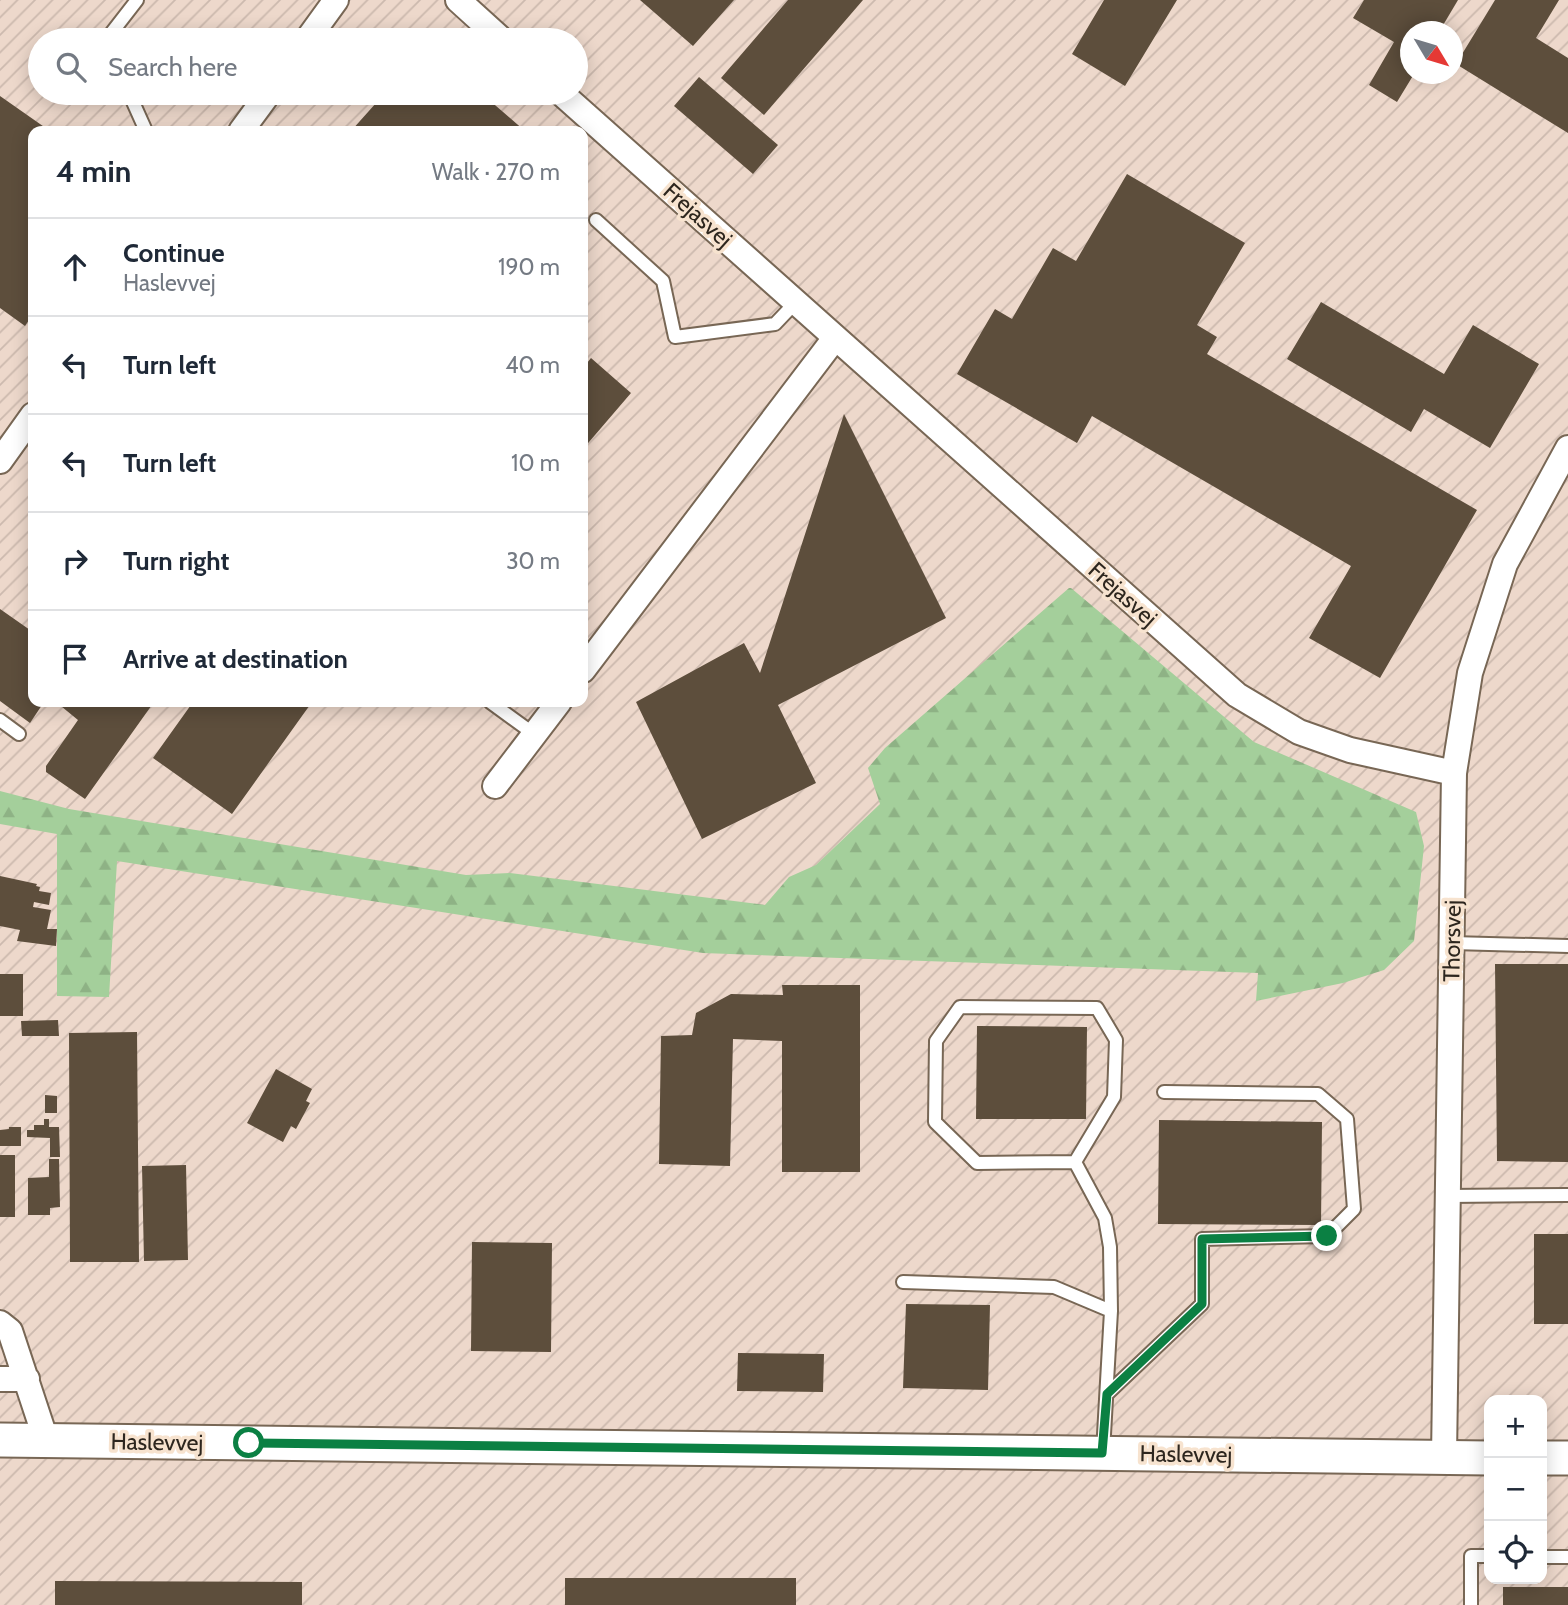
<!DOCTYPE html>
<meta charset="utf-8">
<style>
body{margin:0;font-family:Cabin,sans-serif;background:#f2f2f3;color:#1f2937}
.controls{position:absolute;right:21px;bottom:21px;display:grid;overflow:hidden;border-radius:14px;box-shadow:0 4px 18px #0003}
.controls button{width:63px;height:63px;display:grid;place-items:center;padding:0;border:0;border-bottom:2px solid #e0e1e3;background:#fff;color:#1f2937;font:35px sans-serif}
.compass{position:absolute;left:1400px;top:21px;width:63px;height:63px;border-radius:50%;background:#fff;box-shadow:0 4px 18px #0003;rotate:128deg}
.stop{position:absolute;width:21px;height:21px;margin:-16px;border:5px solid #0b8043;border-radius:50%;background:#fff}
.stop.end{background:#0b8043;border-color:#fff;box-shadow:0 2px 7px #0008}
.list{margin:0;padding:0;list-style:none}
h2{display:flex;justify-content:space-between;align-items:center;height:91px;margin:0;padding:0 28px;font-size:30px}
h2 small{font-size:23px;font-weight:400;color:#747a83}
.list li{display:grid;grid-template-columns:46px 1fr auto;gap:21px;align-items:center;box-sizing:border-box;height:98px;padding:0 28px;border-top:2px solid #e0e1e3}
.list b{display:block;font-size:26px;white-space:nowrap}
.list p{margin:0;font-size:23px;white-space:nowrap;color:#747a83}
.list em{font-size:23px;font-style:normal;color:#747a83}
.icon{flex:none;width:38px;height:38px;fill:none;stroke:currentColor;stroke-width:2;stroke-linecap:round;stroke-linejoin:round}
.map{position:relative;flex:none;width:1568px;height:1605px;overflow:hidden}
.search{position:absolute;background:#fff;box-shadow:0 4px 18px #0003;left:28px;top:28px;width:560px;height:77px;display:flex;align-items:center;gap:18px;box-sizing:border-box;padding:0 24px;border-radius:38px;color:#747a83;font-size:26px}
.panel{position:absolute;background:#fff;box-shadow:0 4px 18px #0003;left:28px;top:126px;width:560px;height:581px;border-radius:14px}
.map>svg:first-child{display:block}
.industrial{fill:url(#industrial-furrows);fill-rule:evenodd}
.forest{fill:url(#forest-firs)}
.building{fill:#5d4e3c}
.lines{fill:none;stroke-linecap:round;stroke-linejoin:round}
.lane-casing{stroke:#786755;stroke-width:16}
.street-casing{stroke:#786755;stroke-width:28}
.secondary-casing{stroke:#786755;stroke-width:37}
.lane{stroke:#fff;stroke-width:12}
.street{stroke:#fff;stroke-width:24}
.secondary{stroke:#fff;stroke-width:33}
.route{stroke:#0b8043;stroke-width:9}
.labels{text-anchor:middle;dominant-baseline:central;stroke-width:7;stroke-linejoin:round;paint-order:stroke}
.street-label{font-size:23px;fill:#2d261e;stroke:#f7e3cf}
</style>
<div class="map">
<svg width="1568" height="1605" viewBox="0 0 1568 1605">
<defs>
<pattern id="industrial-furrows" width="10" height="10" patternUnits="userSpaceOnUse" patternTransform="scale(1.75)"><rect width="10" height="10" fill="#edd8cb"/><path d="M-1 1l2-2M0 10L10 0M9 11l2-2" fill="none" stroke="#ccb9ae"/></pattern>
<pattern id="forest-firs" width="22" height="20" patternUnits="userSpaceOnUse" patternTransform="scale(1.75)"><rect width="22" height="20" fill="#a4cf9b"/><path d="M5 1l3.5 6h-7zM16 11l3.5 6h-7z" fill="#8eb285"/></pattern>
</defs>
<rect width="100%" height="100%" fill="#f7e3cf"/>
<path class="industrial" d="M 0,0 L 1568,0 L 1568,1605 L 0,1605 ZM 1410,32 L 1452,32 L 1452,74 L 1410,74 ZM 40,40 L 576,40 L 576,93 L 40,93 ZM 33,131 L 583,131 L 583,702 L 33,702 ZM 1489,1400 L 1542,1400 L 1542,1579 L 1489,1579 Z"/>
<path class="forest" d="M 1069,588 L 1071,588 L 1254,742 L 1416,812 L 1424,846 L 1414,941 L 1384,970 L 1343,983 L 1256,1001 L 1258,973 L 703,953 L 117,861 L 109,997 L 57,996 L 57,834 L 0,824 L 0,791 L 69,809 L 466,875 L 510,873 L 765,905 L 789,877 L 816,865 L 880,804 L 868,768 L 885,748 Z"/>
<path class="building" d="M 640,0 L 734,0 L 693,46 Z
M 788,0 L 863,0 L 764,115 L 721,78 Z
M 1104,0 L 1177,0 L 1125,86 L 1072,54 Z
M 1364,0 L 1458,0 L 1439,32 L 1410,32 L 1410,74 L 1414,74 L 1397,102 L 1369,85 L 1394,42 L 1353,18 Z
M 1495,0 L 1559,0 L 1536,38 L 1568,58 L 1568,133 L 1456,64 Z
M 699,77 L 778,145 L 753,174 L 674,106 Z
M 385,93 L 481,93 L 525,131 L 351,131 Z
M 0,96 L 50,131 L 33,131 L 33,314 L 25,326 L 0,308 Z
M 1127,174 L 1245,243 L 1197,325 L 1217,337 L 1207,354 L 1477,510 L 1380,678 L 1309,638 L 1351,566 L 1092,416 L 1077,443 L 957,374 L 995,309 L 1012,319 L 1053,248 L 1076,261 Z
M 1321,302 L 1444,374 L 1473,325 L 1539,364 L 1490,448 L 1424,409 L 1411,432 L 1287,359 Z
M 591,358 L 631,393 L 583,449 L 583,368 Z
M 844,414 L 946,618 L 778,705 L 816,783 L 702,839 L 636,702 L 744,643 L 760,673 Z
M 0,609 L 30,630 L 33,625 L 33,702 L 44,702 L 30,723 L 0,701 Z
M 56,702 L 154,702 L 85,799 L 46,772 L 46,766 L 78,720 Z
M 193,702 L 312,702 L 232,814 L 153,758 Z
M 0,876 L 37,884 L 36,886 L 40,887 L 39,891 L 51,893 L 49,905 L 34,902 L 33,907 L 51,910 L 47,929 L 57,929 L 56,946 L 17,941 L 20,930 L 0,926 Z
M 1495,964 L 1568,964 L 1568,1162 L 1497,1161 Z
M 0,974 L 23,974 L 23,1016 L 0,1016 Z
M 782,985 L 860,985 L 860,1172 L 782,1172 L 782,1041 L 733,1039 L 730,1166 L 659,1164 L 661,1036 L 692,1035 L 696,1013 L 731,994 L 783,995 Z
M 58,1020 L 59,1036 L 22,1036 L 21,1021 Z
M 977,1026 L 1087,1027 L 1086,1119 L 976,1119 Z
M 137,1032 L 139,1262 L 70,1262 L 69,1033 Z
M 276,1069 L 312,1089 L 306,1101 L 310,1103 L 296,1129 L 291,1126 L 283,1142 L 247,1123 Z
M 45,1095 L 57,1096 L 57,1113 L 45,1113 Z
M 44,1119 L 49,1119 L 49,1127 L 59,1127 L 60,1157 L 50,1157 L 50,1138 L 27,1137 L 27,1130 L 34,1130 L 34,1125 L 44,1125 Z
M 1159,1120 L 1322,1122 L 1321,1225 L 1158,1224 Z
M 9,1127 L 21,1127 L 21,1146 L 0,1146 L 0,1130 L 9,1129 Z
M 0,1155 L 15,1155 L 15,1217 L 0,1217 Z
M 49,1159 L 59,1159 L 60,1207 L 50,1208 L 50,1215 L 28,1215 L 28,1178 L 49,1177 Z
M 186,1165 L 188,1260 L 144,1261 L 142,1166 Z
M 1534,1234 L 1568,1234 L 1568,1324 L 1534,1324 Z
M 472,1242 L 552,1243 L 551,1352 L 471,1351 Z
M 906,1304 L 990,1305 L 988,1390 L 903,1388 Z
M 738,1353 L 824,1354 L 823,1392 L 737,1391 Z
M 565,1578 L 796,1578 L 796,1605 L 565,1605 Z
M 55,1581 L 302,1582 L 302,1605 L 55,1605 Z
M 1503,1587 L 1568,1587 L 1568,1605 L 1503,1605 Z"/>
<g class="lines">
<defs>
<path id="lane" d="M 106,40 L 137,0
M 129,93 L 146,131
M 596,220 L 663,281 L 675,337 L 775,324 L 796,302
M 490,702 L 534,734
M 0,720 L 19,734
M 1452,943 L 1568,946
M 1075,1162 L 1114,1097 L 1116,1040 L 1097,1008 L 960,1007 L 936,1041 L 935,1122 L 977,1163 L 1075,1162 L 1105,1218 L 1110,1247 L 1111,1311 L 1103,1452
M 1448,1196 L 1568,1195
M 903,1282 L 1054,1287 L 1111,1311
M 1107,1394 L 1202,1304 L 1202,1239 L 1327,1236 L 1354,1209 L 1347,1119 L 1318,1094 L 1164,1092
M 1542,1557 L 1568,1557
M 1471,1605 L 1471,1556 L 1489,1556"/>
<path id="street" d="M 458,0 L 502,40
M 307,40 L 336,0
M 561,93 L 1237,695 L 1299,732 L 1350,750 L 1454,773
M 241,131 L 269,93
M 0,461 L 33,415
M 583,670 L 835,338
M 495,786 L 559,702
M 0,1323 L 10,1331 L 46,1440
M 0,1379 L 27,1379
M 1444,1457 L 1454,773 L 1470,673 L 1505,564 L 1568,448"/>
<path id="secondary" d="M 0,1440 L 1489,1458
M 1542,1458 L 1568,1458"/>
</defs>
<use href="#lane" class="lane-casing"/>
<use href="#street" class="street-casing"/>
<use href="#secondary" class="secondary-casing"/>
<use href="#lane" class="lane"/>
<use href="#street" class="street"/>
<use href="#secondary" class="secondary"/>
</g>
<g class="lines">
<path class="route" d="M 249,1443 L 1102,1453 L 1107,1394 L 1202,1304 L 1202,1239 L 1327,1236"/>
</g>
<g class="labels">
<g class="street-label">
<text transform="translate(698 215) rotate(42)">Frejasvej</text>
<text transform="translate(1123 594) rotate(42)">Frejasvej</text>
<text transform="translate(1452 941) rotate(-89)">Thorsvej</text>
<text transform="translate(157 1442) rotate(1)">Haslevvej</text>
<text transform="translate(1186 1454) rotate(1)">Haslevvej</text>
</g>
</g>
</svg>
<div class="controls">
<button>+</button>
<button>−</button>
<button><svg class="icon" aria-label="locate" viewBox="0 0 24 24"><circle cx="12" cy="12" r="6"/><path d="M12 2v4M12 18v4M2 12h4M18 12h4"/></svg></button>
</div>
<svg class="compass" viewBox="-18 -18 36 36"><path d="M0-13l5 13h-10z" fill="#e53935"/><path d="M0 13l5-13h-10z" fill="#747a83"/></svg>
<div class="stop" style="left:249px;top:1443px"></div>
<div class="stop end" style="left:1327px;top:1236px"></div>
<div class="search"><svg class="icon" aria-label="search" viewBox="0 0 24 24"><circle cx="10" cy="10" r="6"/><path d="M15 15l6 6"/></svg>Search here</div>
<section class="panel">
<h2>4 min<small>Walk · 270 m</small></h2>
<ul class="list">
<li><svg class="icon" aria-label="ahead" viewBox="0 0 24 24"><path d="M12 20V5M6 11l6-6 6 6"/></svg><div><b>Continue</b><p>Haslevvej</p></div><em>190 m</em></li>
<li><svg class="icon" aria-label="left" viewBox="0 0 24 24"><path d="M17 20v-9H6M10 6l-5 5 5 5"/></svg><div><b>Turn left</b></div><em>40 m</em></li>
<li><svg class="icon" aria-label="left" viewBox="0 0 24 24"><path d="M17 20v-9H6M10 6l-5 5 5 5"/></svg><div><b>Turn left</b></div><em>10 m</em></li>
<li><svg class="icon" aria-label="right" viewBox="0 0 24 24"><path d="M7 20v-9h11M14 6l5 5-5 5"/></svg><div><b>Turn right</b></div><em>30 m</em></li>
<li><svg class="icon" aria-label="arrive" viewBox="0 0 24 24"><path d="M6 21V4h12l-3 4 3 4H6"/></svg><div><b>Arrive at destination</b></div></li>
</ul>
</section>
</div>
